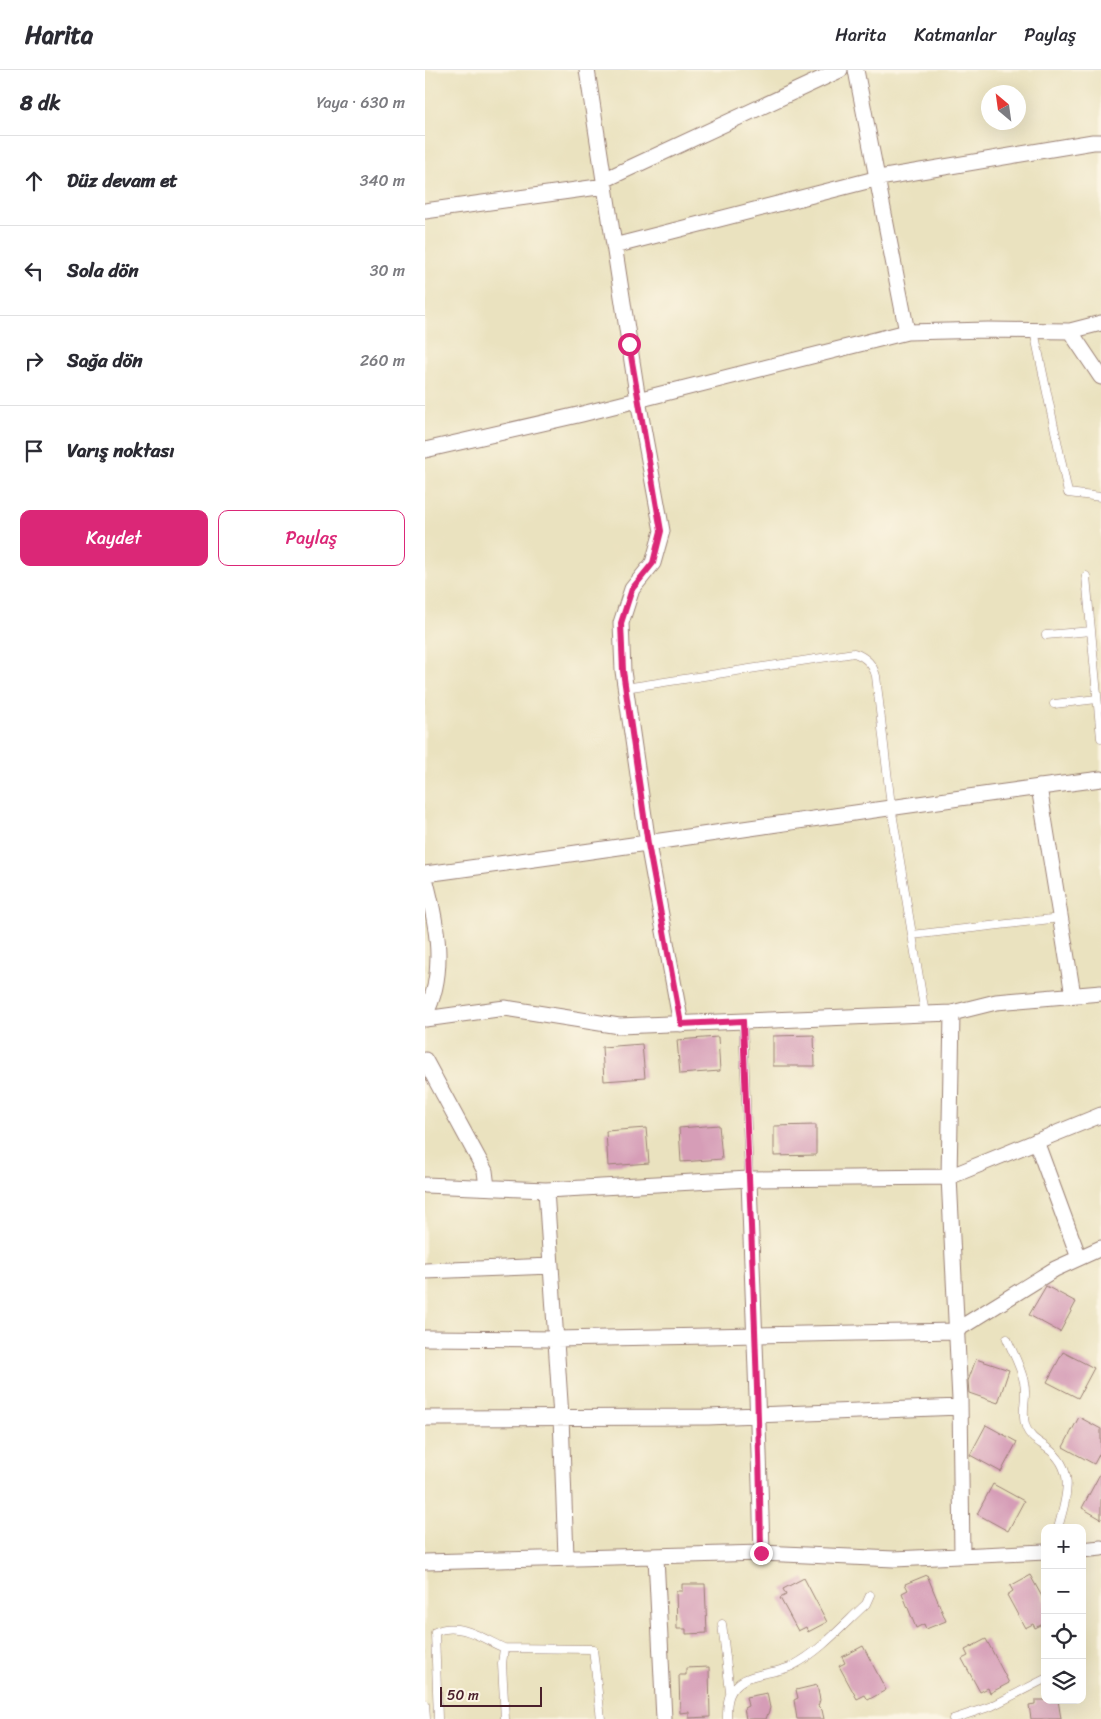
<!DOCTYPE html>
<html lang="tr">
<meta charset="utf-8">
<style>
body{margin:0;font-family:Sriracha,sans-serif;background:#f2f2f3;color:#2b2b33}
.controls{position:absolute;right:15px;bottom:15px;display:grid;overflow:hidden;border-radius:10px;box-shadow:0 5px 20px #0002}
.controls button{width:45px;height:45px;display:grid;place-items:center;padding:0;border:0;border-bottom:1px solid #e1e1e2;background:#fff;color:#2b2b33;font:25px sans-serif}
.compass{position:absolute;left:556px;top:15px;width:45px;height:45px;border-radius:50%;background:#fff;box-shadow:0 5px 20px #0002;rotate:331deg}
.scale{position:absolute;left:15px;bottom:12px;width:102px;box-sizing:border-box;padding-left:5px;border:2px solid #4a1f2b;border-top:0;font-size:14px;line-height:18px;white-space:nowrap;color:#4a1f2b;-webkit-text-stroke:4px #fcf5e5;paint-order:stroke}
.stop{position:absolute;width:15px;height:15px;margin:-11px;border:4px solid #db2777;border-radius:50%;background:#fff}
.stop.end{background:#db2777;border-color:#fff;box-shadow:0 1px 5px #0008}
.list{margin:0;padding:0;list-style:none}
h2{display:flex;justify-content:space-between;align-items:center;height:65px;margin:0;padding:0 20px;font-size:21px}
h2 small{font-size:16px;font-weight:400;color:#7c7c81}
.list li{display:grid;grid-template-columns:32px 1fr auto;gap:15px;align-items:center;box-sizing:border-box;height:90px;padding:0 20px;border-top:1px solid #e1e1e2}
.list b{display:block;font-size:19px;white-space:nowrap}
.list em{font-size:16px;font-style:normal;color:#7c7c81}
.actions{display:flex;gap:10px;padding:15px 20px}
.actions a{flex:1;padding:11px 0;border:1px solid #db2777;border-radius:10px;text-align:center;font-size:18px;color:#db2777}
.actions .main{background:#db2777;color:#fff}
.icon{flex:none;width:28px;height:28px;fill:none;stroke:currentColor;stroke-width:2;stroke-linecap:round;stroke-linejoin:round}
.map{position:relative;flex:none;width:676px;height:1649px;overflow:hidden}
header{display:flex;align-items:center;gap:30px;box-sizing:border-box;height:70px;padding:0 25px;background:#fff;border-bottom:1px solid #e1e1e2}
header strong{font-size:24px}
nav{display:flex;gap:28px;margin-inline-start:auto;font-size:18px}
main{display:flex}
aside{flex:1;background:#fff}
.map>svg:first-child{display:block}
.building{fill:#d69db7}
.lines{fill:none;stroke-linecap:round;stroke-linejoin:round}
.service-casing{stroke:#9a8075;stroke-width:9}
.minor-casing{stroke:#9a8075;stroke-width:17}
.service{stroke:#fff;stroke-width:8}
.minor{stroke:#fff;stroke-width:15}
.route{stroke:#db2777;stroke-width:6}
</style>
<header>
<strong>Harita</strong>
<nav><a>Harita</a><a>Katmanlar</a><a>Paylaş</a></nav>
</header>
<main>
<aside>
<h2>8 dk<small>Yaya · 630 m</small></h2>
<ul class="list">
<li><svg class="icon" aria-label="ahead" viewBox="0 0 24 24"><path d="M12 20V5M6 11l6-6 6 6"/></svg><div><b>Düz devam et</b></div><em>340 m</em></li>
<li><svg class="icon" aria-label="left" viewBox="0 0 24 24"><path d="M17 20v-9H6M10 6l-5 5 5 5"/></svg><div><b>Sola dön</b></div><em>30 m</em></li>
<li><svg class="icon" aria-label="right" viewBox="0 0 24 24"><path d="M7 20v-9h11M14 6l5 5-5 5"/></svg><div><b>Sağa dön</b></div><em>260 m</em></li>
<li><svg class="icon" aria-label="arrive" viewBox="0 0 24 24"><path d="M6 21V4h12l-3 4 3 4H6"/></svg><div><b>Varış noktası</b></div></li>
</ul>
<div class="actions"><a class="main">Kaydet</a><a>Paylaş</a></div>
</aside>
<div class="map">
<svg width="676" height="1649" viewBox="0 0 676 1649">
<rect width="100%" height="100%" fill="#fcf5e5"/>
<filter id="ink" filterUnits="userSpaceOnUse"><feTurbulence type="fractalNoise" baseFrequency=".02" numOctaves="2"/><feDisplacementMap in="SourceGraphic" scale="10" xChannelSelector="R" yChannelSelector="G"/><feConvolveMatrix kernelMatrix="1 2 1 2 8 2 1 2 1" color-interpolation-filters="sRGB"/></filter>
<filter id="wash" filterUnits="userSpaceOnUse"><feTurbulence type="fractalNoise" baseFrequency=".0096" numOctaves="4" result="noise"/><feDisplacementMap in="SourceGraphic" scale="20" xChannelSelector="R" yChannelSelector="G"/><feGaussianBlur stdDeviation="1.12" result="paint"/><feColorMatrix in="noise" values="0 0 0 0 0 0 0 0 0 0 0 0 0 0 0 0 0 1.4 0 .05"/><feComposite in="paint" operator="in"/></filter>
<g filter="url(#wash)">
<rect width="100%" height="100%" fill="#eae2bf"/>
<g id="blocks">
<path class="building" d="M 389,965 L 390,996 L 348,996 L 348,966 Z
M 293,967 L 295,1001 L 255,1004 L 252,970 Z
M 217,974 L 220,1008 L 179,1011 L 177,977 Z
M 294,1055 L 297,1089 L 256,1092 L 254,1058 Z
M 391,1055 L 391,1085 L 349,1086 L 349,1056 Z
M 221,1058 L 224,1093 L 183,1096 L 181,1061 Z
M 621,1216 L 651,1232 L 635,1262 L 604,1245 Z
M 638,1282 L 669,1298 L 653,1328 L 622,1312 Z
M 551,1289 L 584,1300 L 573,1333 L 544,1323 L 543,1311 Z
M 654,1347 L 676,1359 L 676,1381 L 669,1394 L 638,1377 Z
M 561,1355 L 592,1372 L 576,1402 L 545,1385 Z
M 676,1402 L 676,1449 L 657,1438 Z
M 568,1414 L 599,1431 L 583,1461 L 552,1444 Z
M 502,1505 L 521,1551 L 501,1559 L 499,1554 L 491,1558 L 477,1523 L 483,1520 L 480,1514 Z
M 605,1505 L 620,1532 L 620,1553 L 610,1558 L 608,1554 L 600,1558 L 582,1525 L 588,1521 L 585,1516 Z
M 379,1508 L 402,1552 L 383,1562 L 381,1557 L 373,1561 L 355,1528 L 361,1525 L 358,1519 Z
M 257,1514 L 280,1514 L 282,1563 L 261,1564 L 261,1559 L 252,1559 L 251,1521 L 257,1521 Z
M 561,1569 L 584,1613 L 565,1623 L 563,1618 L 555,1622 L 537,1589 L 543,1586 L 540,1580 Z
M 438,1576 L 461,1620 L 443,1630 L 440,1625 L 432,1629 L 414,1596 L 420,1593 L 417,1587 Z
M 284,1597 L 285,1647 L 264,1648 L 264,1642 L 255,1643 L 254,1605 L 261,1605 L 261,1598 Z
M 392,1615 L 395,1630 L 393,1636 L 397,1640 L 399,1649 L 372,1649 L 369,1630 L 373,1628 L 371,1620 Z
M 342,1623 L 345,1638 L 341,1649 L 321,1649 L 319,1638 L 323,1636 L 321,1627 Z
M 610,1630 L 633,1630 L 636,1649 L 606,1649 L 604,1635 L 610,1634 Z"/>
</g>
</g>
<g filter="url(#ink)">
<use href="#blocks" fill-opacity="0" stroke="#9a8075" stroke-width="1"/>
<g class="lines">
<defs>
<path id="service" d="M 609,261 L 643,423 L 676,427
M 661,506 L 676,668
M 621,565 L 666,561
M 200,618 L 429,583 C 441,587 448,594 451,606 L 466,736 L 500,944
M 629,634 L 672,629
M 487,865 L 635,848
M 318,951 L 324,1109
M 582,1269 C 588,1283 596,1297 599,1312 C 603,1327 595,1341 601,1357 C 604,1367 614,1372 622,1378 C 652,1399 641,1429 633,1458
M 297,1554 L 305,1622
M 79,1578 L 168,1579 L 176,1649
M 0,1634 L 1,1649
M 13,1649 L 10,1562 C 33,1551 57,1568 79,1578 L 77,1594 L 80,1649
M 302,1649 C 302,1635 302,1623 313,1614 C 327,1602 351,1604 367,1596 C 396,1581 418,1555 441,1534 L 445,1525
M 528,1649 L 567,1636 L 620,1609"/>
<path id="minor" d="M 162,0 L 213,330 L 237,461 L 228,493 L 207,519 L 196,553 L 198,601 L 223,774 L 256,954
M 431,0 L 482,262
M 179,110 L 415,0
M 0,141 L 180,116
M 189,176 L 454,108 L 668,72 L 676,72
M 645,261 L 676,307
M 0,380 L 157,344 L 482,262 L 563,260 L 645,261 L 676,253
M 614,717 L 648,925
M 0,804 C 226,774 450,738 676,709
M 0,808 C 12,854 22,902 0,945
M 527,943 L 524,1107 L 535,1330 L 537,1485
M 0,949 L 80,938 L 194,956 L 500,944 L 527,943 L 571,932 L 676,923
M 0,990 L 60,1101 L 62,1117
M 611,1071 L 654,1188
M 324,1109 C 328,1234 334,1358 337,1483
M 0,1115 L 121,1120 L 324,1109 L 524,1107 L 676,1045
M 121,1120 L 136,1347 L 141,1487
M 0,1201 L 126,1196
M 0,1268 L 131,1269 L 530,1261 L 630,1199 L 676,1178
M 0,1348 L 283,1347 L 535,1337
M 657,1480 L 676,1478
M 231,1487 L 239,1649
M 0,1492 L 337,1483 L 469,1489 L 620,1482"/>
</defs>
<use href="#service" class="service-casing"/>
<use href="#minor" class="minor-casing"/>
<use href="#service" class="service"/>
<use href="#minor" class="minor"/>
</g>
</g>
<g class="lines" filter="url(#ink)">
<path class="route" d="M 204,274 L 236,461 L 228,493 L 207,519 L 196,553 L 198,601 L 223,774 L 256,954 L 318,951 C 324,1129 334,1306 336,1483"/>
</g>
</svg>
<div class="controls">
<button>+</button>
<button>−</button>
<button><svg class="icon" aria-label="locate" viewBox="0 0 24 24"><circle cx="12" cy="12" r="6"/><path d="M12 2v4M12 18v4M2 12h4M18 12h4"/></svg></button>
<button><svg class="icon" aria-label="layers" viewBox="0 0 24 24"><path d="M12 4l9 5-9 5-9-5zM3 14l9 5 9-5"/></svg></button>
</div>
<svg class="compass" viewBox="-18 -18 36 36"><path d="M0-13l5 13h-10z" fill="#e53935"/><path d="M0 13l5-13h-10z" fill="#7c7c81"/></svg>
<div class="scale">50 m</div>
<div class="stop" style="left:204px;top:274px"></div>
<div class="stop end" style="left:336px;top:1483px"></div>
</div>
</main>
